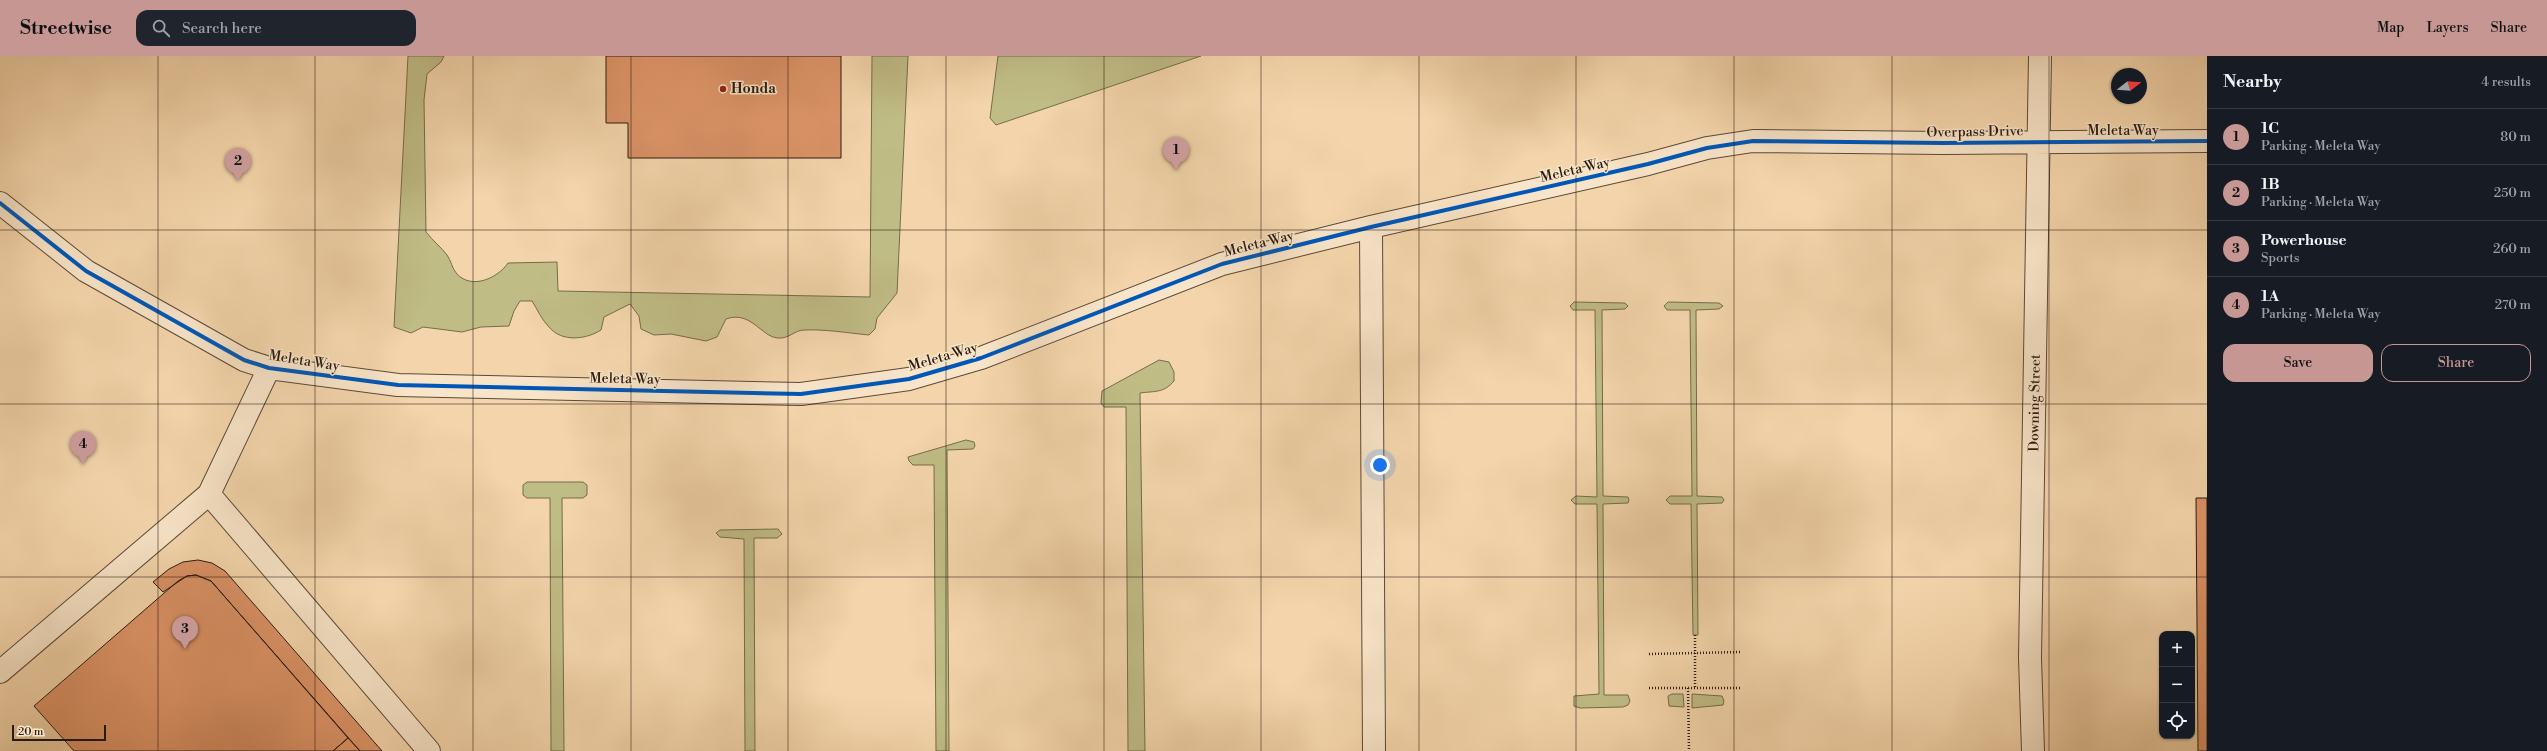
<!DOCTYPE html>
<meta charset="utf-8">
<style>
body{margin:0;font-family:"Libre Bodoni",serif;background:#20242c;color:#f1f3f6}
.controls{position:absolute;right:12px;bottom:12px;display:grid;overflow:hidden;border-radius:8px;box-shadow:0 1px 3px #0004}
.controls button{width:36px;height:36px;display:grid;place-items:center;padding:0;border:0;border-bottom:1px solid #363941;background:#171b24;color:#f1f3f6;font:20px sans-serif}
.compass{position:absolute;left:2111px;top:12px;width:36px;height:36px;border-radius:50%;background:#171b24;box-shadow:0 1px 3px #0004;rotate:73deg}
.scale{position:absolute;left:12px;bottom:10px;width:94px;box-sizing:border-box;padding-left:4px;border:2px solid #2a1b11;border-top:0;font-size:11px;line-height:14px;white-space:nowrap;color:#2a1b11;-webkit-text-stroke:3px #f8e4c8;paint-order:stroke}
.you{position:absolute;left:1380px;top:409px;width:14px;height:14px;margin:-10px;border:3px solid #fff;border-radius:50%;background:#1a73e8;box-shadow:0 0 0 6px #1a73e833}
.badge{display:grid;place-items:center;width:26px;height:26px;border-radius:50%;background:#c59692;color:#111;font-size:13px;font-weight:700}
.pin{position:absolute;translate:-50% -33px;filter:drop-shadow(0 1px 2px #0008)}
.pin::after{content:'';position:absolute;top:21px;width:14px;height:12px;background:inherit;clip-path:polygon(0 0,100% 0,50% 100%)}
.list{margin:0;padding:0;list-style:none}
h2{display:flex;justify-content:space-between;align-items:center;height:52px;margin:0;padding:0 16px;font-size:17px}
h2 small{font-size:13px;font-weight:400;color:#9ea1a6}
.list li{display:grid;grid-template-columns:26px 1fr auto;gap:12px;align-items:center;box-sizing:border-box;height:56px;padding:0 16px;border-top:1px solid #363941}
.list b{display:block;font-size:15px;white-space:nowrap}
.list p{margin:0;font-size:13px;white-space:nowrap;color:#9ea1a6}
.list em{font-size:13px;font-style:normal;color:#9ea1a6}
.actions{display:flex;gap:8px;padding:12px 16px}
.actions a{flex:1;padding:9px 0;border:1px solid #c59692;border-radius:12px;text-align:center;font-size:14px;color:#c59692}
.actions .main{background:#c59692;color:#111}
.icon{flex:none;width:22px;height:22px;fill:none;stroke:currentColor;stroke-width:2;stroke-linecap:round;stroke-linejoin:round}
.map{position:relative;flex:none;width:2207px;height:695px;overflow:hidden}
header{display:flex;align-items:center;gap:24px;box-sizing:border-box;height:56px;padding:0 20px;background:#c59692;color:#111}
header strong{font-size:19px}
nav{display:flex;gap:22px;margin-inline-start:auto;font-size:14px}
.search{width:280px;height:36px;background:#20242c;display:flex;align-items:center;gap:10px;box-sizing:border-box;padding:0 14px;border-radius:12px;color:#9ea1a6;font-size:15px}
main{display:flex}
aside{flex:1;background:#171b24}
.map>svg:first-child{display:block}
.green{fill:#c0bc86;stroke:#756c4c}
.building{fill:#db9367;stroke:#2a1b11}
.lines{fill:none;stroke-linecap:round;stroke-linejoin:round}
.minor-casing{stroke:#5c4a38;stroke-width:24}
.path{stroke:#2a1b11;stroke-width:2.5;stroke-dasharray:1 2;stroke-linecap:butt}
.minor{stroke:#f8e4c8;stroke-width:22}
.cycleway-casing{stroke:#f8e4c8;stroke-width:6}
.cycleway{stroke:#0057b8;stroke-width:4}
.grid{fill:none;stroke:#2a1b11;stroke-width:1;stroke-opacity:0.55}
.poi-dot{fill:#8f2418;stroke:#f8e4c8;stroke-width:1.5}
.labels{text-anchor:middle;dominant-baseline:central;stroke-width:3;stroke-linejoin:round;paint-order:stroke}
.poi-label{font-size:14px;font-weight:bold;fill:#2a1b11;stroke:#f8e4c8;text-anchor:start}
.street-label{font-size:14px;fill:#2a1b11;stroke:#f8e4c8}
</style>
<header>
<strong>Streetwise</strong>
<div class="search"><svg class="icon" aria-label="search" viewBox="0 0 24 24"><circle cx="10" cy="10" r="6"/><path d="M15 15l6 6"/></svg>Search here</div>
<nav><a>Map</a><a>Layers</a><a>Share</a></nav>
</header>
<main>
<div class="map">
<svg width="2207" height="695" viewBox="0 0 2207 695">
<rect width="100%" height="100%" fill="#f4d5ab"/>
<filter id="stains"><feTurbulence type="fractalNoise" baseFrequency=".005" numOctaves="4"/><feColorMatrix values="0 0 0 0 .2 0 0 0 0 .09 0 0 0 0 .02 0 0 0 .5 -.17"/></filter>
<radialGradient id="worn" r=".72"><stop offset=".6" stop-color="#630" stop-opacity="0"/><stop offset="1" stop-color="#630" stop-opacity=".3"/></radialGradient>
<path class="green" d="M 408,0 L 444,0 L 441,6 L 427,18 L 424,44 L 426,176 C 433,185 441,191 447,199 C 451,204 452,213 457,218 C 472,234 498,222 508,207 L 557,206 L 558,235 L 870,241 L 872,0 L 908,0 L 897,237 L 877,262 L 875,273 L 869,279 C 848,277 825,273 804,274 C 795,274 789,283 778,282 C 761,281 751,254 726,263 L 717,281 L 706,285 L 671,278 L 654,279 L 641,273 L 639,260 L 630,248 L 604,261 L 601,274 C 587,283 562,287 549,271 C 542,264 537,253 532,245 L 520,245 L 514,255 L 509,270 L 481,271 L 462,276 L 423,271 L 411,277 L 394,271 Z
M 998,0 L 1201,0 L 996,69 L 990,62 Z
M 1574,246 L 1625,247 L 1628,250 L 1625,253 L 1602,254 L 1603,440 L 1628,441 L 1629,444 L 1628,447 L 1603,448 L 1604,639 L 1628,639 L 1630,645 L 1628,649 L 1623,651 L 1580,652 L 1574,650 L 1574,640 L 1599,638 L 1597,448 L 1575,448 L 1571,444 L 1576,440 L 1597,441 L 1595,254 L 1573,254 L 1570,250 Z
M 1668,246 L 1719,247 L 1723,250 L 1719,253 L 1696,254 L 1697,440 L 1722,441 L 1724,444 L 1722,447 L 1697,448 L 1698,579 L 1693,579 L 1691,448 L 1670,448 L 1666,444 L 1670,440 L 1692,440 L 1690,254 L 1667,254 L 1664,250 Z
M 1159,304 L 1169,306 L 1174,316 L 1174,325 C 1164,337 1155,335 1140,337 L 1145,695 L 1128,695 L 1126,351 L 1104,351 L 1101,347 L 1102,335 Z
M 966,384 L 974,386 L 975,390 L 973,393 L 947,394 L 949,695 L 936,695 L 934,409 L 913,409 L 909,405 L 908,401 Z
M 527,426 L 583,426 L 587,429 L 587,439 L 583,442 L 562,442 L 564,695 L 551,695 L 550,442 L 527,442 L 523,439 L 523,429 Z
M 778,473 L 782,478 L 777,482 L 754,482 L 755,695 L 745,695 L 744,483 L 720,481 L 716,477 L 720,474 Z
M 1672,638 L 1683,638 L 1684,651 L 1669,650 L 1668,640 Z
M 1692,638 L 1722,640 L 1724,645 L 1723,649 L 1692,652 Z"/>
<path class="building" d="M 606,0 L 841,0 L 841,102 L 628,102 L 628,67 L 606,67 Z
M 2196,442 L 2207,442 L 2207,695 L 2198,695 Z
M 198,504 L 212,507 L 225,515 L 382,695 L 360,695 L 211,525 L 196,519 L 187,520 L 163,536 L 153,526 L 169,513 L 183,506 Z
M 196,519 L 211,525 L 348,682 L 333,695 L 74,695 L 34,650 L 178,525 L 187,520 Z
M 348,682 L 360,695 L 333,695 Z"/>
<g class="lines">
<defs>
<path id="minor" d="M 0,147 L 86,215 L 244,304 L 269,312 L 398,329 L 801,338 L 909,323 L 981,302 L 1222,208 L 1371,171 L 1648,108 L 1707,92 L 1753,85 L 1943,87 L 2207,85
M 1371,171 L 1374,695
M 209,438 L 269,312
M 0,616 L 209,438 L 429,695
M 2033,695 L 2030,602 L 2040,0"/>
</defs>
<use href="#minor" class="minor-casing"/>
<path class="path" d="M 1695,579 L 1695,632
M 1649,598 L 1740,596
M 1649,632 L 1741,632
M 1688,632 L 1689,695"/>
<use href="#minor" class="minor"/>
<defs>
<path id="cycleway" d="M 0,147 L 86,215 L 244,304 L 269,312 L 398,329 L 801,338 L 909,323 L 981,302 L 1222,208 L 1371,171 L 1648,108 L 1707,92 L 1753,85 L 1943,87 L 2207,85"/>
</defs>
<use href="#cycleway" class="cycleway-casing"/>
<use href="#cycleway" class="cycleway"/>
</g>
<path class="grid" d="M 158,0 L 158,695M 315,0 L 315,695M 473,0 L 473,695M 631,0 L 631,695M 788,0 L 788,695M 946,0 L 946,695M 1104,0 L 1104,695M 1261,0 L 1261,695M 1419,0 L 1419,695M 1576,0 L 1576,695M 1734,0 L 1734,695M 1892,0 L 1892,695M 2049,0 L 2049,695M 0,174 L 2207,174M 0,348 L 2207,348M 0,521 L 2207,521"/>
<circle class="poi-dot" cx="723" cy="33" r="4"/>
<g class="labels">
<g class="poi-label">
<text x="731" y="33">Honda</text>
</g>
<g class="street-label">
<text x="2123" y="75">Meleta Way</text>
<text transform="translate(1975 76) rotate(-1)">Overpass Drive</text>
<text transform="translate(1575 114) rotate(-13)">Meleta Way</text>
<text transform="translate(1259 188) rotate(-14)">Meleta Way</text>
<text transform="translate(943 301) rotate(-16)">Meleta Way</text>
<text transform="translate(304 305) rotate(9)">Meleta Way</text>
<text transform="translate(625 323) rotate(1)">Meleta Way</text>
<text transform="translate(2035 347) rotate(-89)">Downing Street</text>
</g>
</g>
<rect width="100%" height="100%" filter="url(#stains)"/>
<rect width="100%" height="100%" fill="url(#worn)"/>
</svg>
<div class="controls">
<button>+</button>
<button>−</button>
<button><svg class="icon" aria-label="locate" viewBox="0 0 24 24"><circle cx="12" cy="12" r="6"/><path d="M12 2v4M12 18v4M2 12h4M18 12h4"/></svg></button>
</div>
<svg class="compass" viewBox="-18 -18 36 36"><path d="M0-13l5 13h-10z" fill="#e53935"/><path d="M0 13l5-13h-10z" fill="#9ea1a6"/></svg>
<div class="scale">20 m</div>
<div class="you"></div>
<div class="pin badge" style="left:1176px;top:114px">1</div>
<div class="pin badge" style="left:238px;top:125px">2</div>
<div class="pin badge" style="left:185px;top:593px">3</div>
<div class="pin badge" style="left:83px;top:408px">4</div>
</div>
<aside>
<h2>Nearby<small>4 results</small></h2>
<ul class="list">
<li><span class="badge">1</span><div><b>1C</b><p>Parking · Meleta Way</p></div><em>80 m</em></li>
<li><span class="badge">2</span><div><b>1B</b><p>Parking · Meleta Way</p></div><em>250 m</em></li>
<li><span class="badge">3</span><div><b>Powerhouse</b><p>Sports</p></div><em>260 m</em></li>
<li><span class="badge">4</span><div><b>1A</b><p>Parking · Meleta Way</p></div><em>270 m</em></li>
</ul>
<div class="actions"><a class="main">Save</a><a>Share</a></div>
</aside>
</main>
